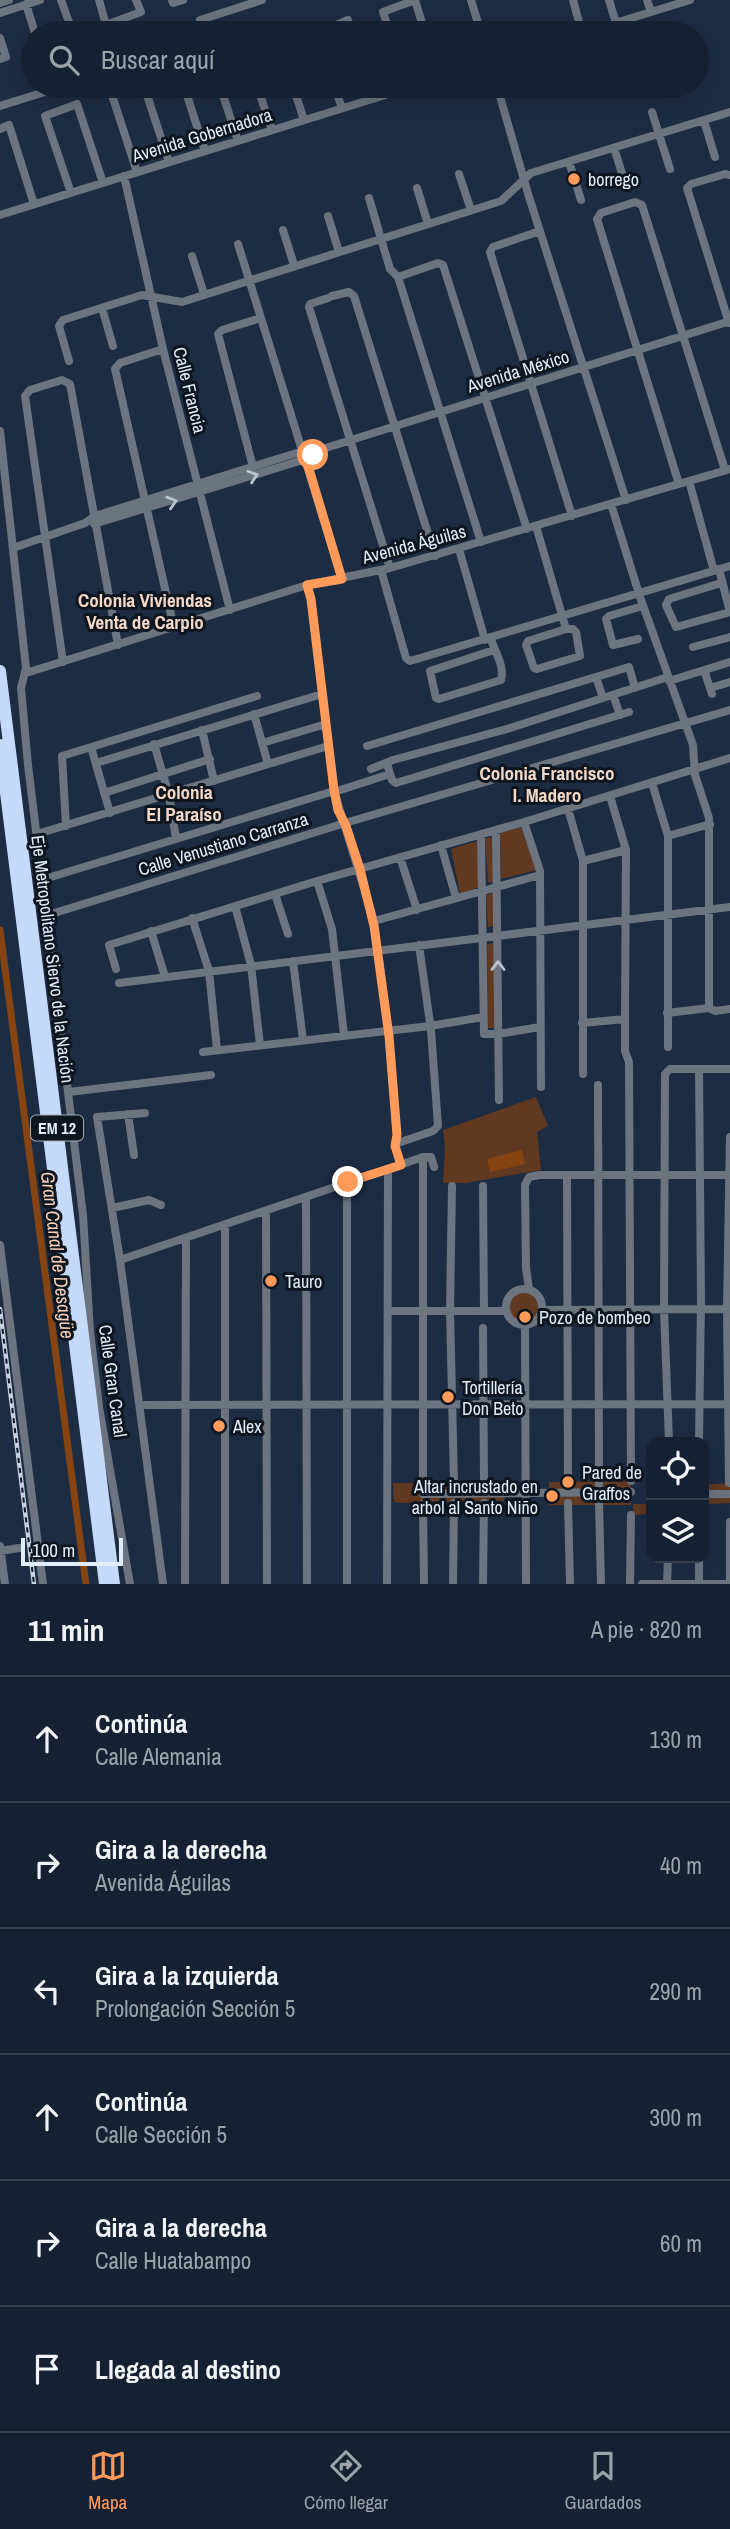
<!DOCTYPE html>
<html lang="es">
<meta charset="utf-8">
<style>
body{margin:0;font-family:"Archivo Narrow",sans-serif;background:#222e3e;color:#f1f3f6}
.controls{position:absolute;right:21px;bottom:21px;display:grid;overflow:hidden;border-radius:14px;box-shadow:0 7px 28px #0002}
.controls button{width:63px;height:63px;display:grid;place-items:center;padding:0;border:0;border-bottom:2px solid #343e4d;background:#152132;color:#f1f3f6;font:35px sans-serif}
.scale{position:absolute;left:21px;bottom:18px;width:102px;box-sizing:border-box;padding-left:7px;border:4px solid #e2edfc;border-top:0;font-size:19px;line-height:24px;white-space:nowrap;color:#e2edfc;-webkit-text-stroke:5px #0d151f;paint-order:stroke}
.stop{position:absolute;width:21px;height:21px;margin:-16px;border:5px solid #ff9b5a;border-radius:50%;background:#fff}
.stop.end{background:#ff9b5a;border-color:#fff;box-shadow:0 2px 7px #0008}
.list{margin:0;padding:0;list-style:none}
h2{display:flex;justify-content:space-between;align-items:center;height:91px;margin:0;padding:0 28px;font-size:30px}
h2 small{font-size:23px;font-weight:400;color:#9da3ac}
.list li{display:grid;grid-template-columns:46px 1fr auto;gap:21px;align-items:center;box-sizing:border-box;height:126px;padding:0 28px;border-top:2px solid #343e4d}
.list b{display:block;font-size:26px;white-space:nowrap}
.list p{margin:0;font-size:23px;white-space:nowrap;color:#9da3ac}
.list em{font-size:23px;font-style:normal;color:#9da3ac}
.icon{flex:none;width:38px;height:38px;fill:none;stroke:currentColor;stroke-width:2;stroke-linecap:round;stroke-linejoin:round}
.map{position:relative;flex:none;width:730px;height:1584px;overflow:hidden}
.search{position:absolute;background:#152132;box-shadow:0 7px 28px #0002;left:21px;right:21px;top:21px;height:77px;display:flex;align-items:center;gap:18px;box-sizing:border-box;padding:0 24px;border-radius:38px;color:#9da3ac;font-size:26px}
.sheet{height:847px;background:#152132}
nav{display:flex;justify-content:space-around;align-items:center;box-sizing:border-box;height:98px;border-top:2px solid #343e4d;background:#152132;font-size:19px;color:#9da3ac}
nav a{display:grid;justify-items:center;gap:4px}
nav .on{color:#ff9b5a}
.map>svg:first-child{display:block}
.green{fill:#603920}
.water{fill:#864412}
.lines{fill:none;stroke-linecap:round;stroke-linejoin:round}
.canal{stroke:#864412;stroke-width:7}
.minor{stroke:#6c7480;stroke-width:8}
.highway{stroke:#c4daf8;stroke-width:12}
.rail-casing{stroke:#c6d1e2;stroke-width:4.5}
.rail{stroke:#0d151f;stroke-width:2;stroke-dasharray:5;stroke-linecap:butt}
.oneway{stroke:#b9c3d1}
.route{stroke:#ff9b5a;stroke-width:9}
.poi-dot{fill:#ff9b5a;stroke:#0d151f;stroke-width:2.5}
.labels{text-anchor:middle;dominant-baseline:central;stroke-width:6;stroke-linejoin:round;paint-order:stroke}
.shield{fill:#0d151f;stroke:#a2acba;stroke-width:2}
.shield-label{font-size:16px;font-weight:bold;fill:#e2edfc}
.street-label{font-size:18px;fill:#e2edfc;stroke:#0d151f}
.poi-label{font-size:18px;fill:#e2edfc;stroke:#0d151f;text-anchor:start}
.neighbourhood-label{font-size:19px;font-weight:bold;fill:#f5d8c7;stroke:#0d151f}
.water-label{font-size:19px;font-style:italic;fill:#f8d0b9;stroke:#0d151f}
</style>
<div class="map">
<svg width="730" height="1584" viewBox="0 0 730 1584">
<rect width="100%" height="100%" fill="#1c2c43"/>
<path class="green" d="M 521,827 L 537,870 L 501,879 L 500,833 Z
M 493,837 L 493,883 L 488,882 L 485,838 Z
M 477,841 L 479,887 L 460,894 L 451,849 Z
M 493,893 L 495,926 L 488,927 L 486,895 Z
M 494,943 L 495,1028 L 488,1028 L 487,944 Z
M 536,1097 L 548,1126 L 537,1132 L 541,1170 L 466,1183 L 443,1183 L 445,1148 L 443,1130 Z
M506 1307a18 18 0 1 1 36 0a18 18 0 1 1-36 0Z
M 631,1481 L 631,1505 L 549,1505 L 549,1482 Z
M 393,1483 L 506,1484 L 504,1501 L 398,1503 L 394,1502 Z
M 730,1483 L 730,1503 L 704,1504 L 704,1485 Z
M 633,1504 L 651,1504 L 651,1514 L 633,1515 Z"/>
<path class="water" d="M 522,1150 L 525,1164 L 490,1172 L 487,1159 Z"/>
<g class="lines">
<path class="canal" d="M 0,930 L 86,1584"/>
<path class="minor" d="M 61,0 L 73,33
M 99,0 L 106,25 L 141,12 L 136,0
M 172,0 L 173,3 L 183,0
M 471,0 L 481,33
M 573,0 L 582,33
M 609,0 L 616,23
M 647,0 L 651,12
M 0,3 L 9,0
M 26,4 L 35,33
M 0,13 L 40,0
M 205,33 L 200,20 L 262,0
M 317,33 L 348,20 L 352,33
M 390,33 L 383,12 L 415,0 L 425,33
M 583,33 L 690,0
M 0,38 L 6,57 L 0,59
M 129,86 L 111,92 L 137,172
M 144,86 L 169,162
M 184,86 L 205,151
M 220,86 L 238,141
M 257,86 L 272,130
M 293,86 L 304,120
M 334,86 L 342,108
M 369,86 L 373,99
M 497,86 L 529,197 L 626,500
M 0,106 L 64,86
M 652,112 L 670,169
M 704,121 L 715,157
M 0,129 L 9,125 L 34,204
M 614,148 L 625,183
M 569,162 L 581,200
M 459,174 L 471,210
M 124,176 L 163,349 L 230,610
M 417,188 L 428,224
M 71,193 L 45,116 L 77,104 L 103,183
M 369,198 L 390,269 L 398,277 L 481,542
M 0,215 L 414,86
M 328,216 L 339,252
M 283,230 L 294,265
M 540,231 L 493,247 L 490,252 L 572,516
M 238,244 L 342,579
M 192,256 L 204,294
M 398,277 L 438,263 L 443,265 L 527,529
M 332,296 L 349,292 L 354,296 L 435,556
M 328,298 L 310,304 L 309,307 L 390,568
M 102,308 L 113,346
M 729,323 L 687,188 L 691,184 L 725,174 L 730,175
M 163,349 L 120,363 L 115,369 L 174,628
M 69,361 L 59,326 L 63,320 L 142,295 L 182,302 L 501,201 L 531,173 L 730,112
M 0,431 L 26,668 L 21,688 L 28,765 L 83,1215 L 90,1331 L 99,1407 L 130,1584
M 253,467 L 218,334 L 222,330 L 261,318
M 689,481 L 714,571
M 679,484 L 597,219 L 601,213 L 635,202 L 642,205 L 725,470
M 611,504 L 640,597 L 693,745 L 695,775 L 709,818 L 709,1008
M 94,524 L 306,459 L 316,451
M 536,526 L 566,629
M 13,548 L 85,523 L 95,516 L 303,451 L 316,451 L 730,321
M 459,549 L 485,640
M 719,569 L 730,612
M 381,570 L 406,658 L 410,661 L 730,566
M 721,583 L 669,599 L 666,605 L 676,627 L 730,612
M 307,585 L 311,599 L 334,791 L 374,921 L 389,1036 L 397,1135 L 395,1146 L 401,1165
M 566,629 L 573,629 L 576,632 L 580,656 L 537,669 L 534,668 L 526,645 L 528,641 Z
M 491,639 C 495,652 505,667 501,680 L 439,699 L 436,698 L 430,671 L 494,650
M 638,639 L 613,645 L 606,619 L 609,616 L 643,606
M 693,647 L 730,637
M 63,662 L 25,396 L 30,390 L 62,380 L 70,384 L 118,645
M 704,670 L 712,694
M 26,673 L 307,585 L 390,568 L 730,469
M 596,677 L 603,698
M 669,681 L 730,662
M 710,688 L 730,682
M 613,695 L 620,715
M 254,714 L 268,764
M 202,730 L 214,781
M 262,743 L 326,724
M 154,744 L 169,795 L 176,839
M 367,746 L 629,667 L 635,688
M 91,747 L 110,813
M 96,763 L 322,694
M 387,764 L 392,780 L 396,783 L 629,712
M 371,769 L 393,760 L 510,728 L 668,677
M 652,783 L 668,836 L 668,1047
M 334,792 L 390,774
M 104,793 L 210,759
M 610,796 L 626,850 L 625,1019 L 625,1051 L 629,1062 L 631,1481
M 568,809 L 583,861 L 583,1074
M 524,822 L 540,871 L 541,1087
M 66,826 L 62,756 L 257,696
M 496,830 L 499,1100
M 37,834 L 328,746
M 481,834 L 484,1034 L 498,1034 L 540,1027
M 668,836 L 710,824
M 441,845 L 456,898
M 400,857 L 417,910
M 583,861 L 626,850
M 41,880 L 334,791
M 317,881 L 332,929 L 344,1035
M 275,894 L 288,934
M 235,906 L 251,965 L 260,1045
M 48,915 L 345,823 L 730,710
M 192,918 L 209,971 L 217,1050
M 374,921 L 540,875
M 151,931 L 165,977
M 293,961 L 303,1040
M 116,969 L 109,945 L 317,881 L 524,822 L 730,758
M 119,983 L 730,907
M 667,1013 L 709,1008 L 715,1011 L 730,1009
M 582,1023 L 625,1019
M 203,1052 L 430,1026 L 483,1017
M 598,1085 L 599,1484
M 69,1092 L 211,1075
M 145,1113 L 97,1117 L 120,1260 L 163,1584
M 128,1114 L 134,1155
M 395,1144 L 433,1131 L 438,1126 L 431,1030 L 419,945
M 423,1157 L 423,1481
M 567,1176 L 568,1483
M 452,1186 L 450,1311 L 454,1482
M 483,1186 L 484,1310
M 306,1197 L 307,1584
M 112,1208 L 149,1200 L 161,1205
M 266,1211 L 267,1584
M 225,1225 L 225,1584
M 0,1245 L 43,1584
M 120,1260 L 423,1157 L 431,1157 L 434,1167
M506 1307a18 18 0 1 1 36 0a18 18 0 1 1-36 0Z
M 529,1289 L 526,1268 L 525,1185 L 529,1177 L 539,1175 L 730,1175
M 542,1310 L 730,1309
M 388,1311 L 505,1311
M 525,1325 L 526,1584
M 483,1328 L 484,1482
M 140,1405 L 730,1404
M 669,1442 L 664,1310 L 665,1074 L 670,1069 L 730,1069
M 699,1442 L 701,1298 L 699,1069
M 729,1483 L 727,1309 L 730,1137
M 423,1494 L 631,1492
M 704,1494 L 730,1494
M 568,1503 L 570,1584
M 599,1503 L 601,1584
M 423,1504 L 424,1584
M 0,1546 L 5,1584
M 0,1551 L 19,1548
M 699,1558 L 699,1584
M 185,1584 L 186,1238
M 347,1584 L 347,1182
M 387,1584 L 388,1169
M 453,1584 L 454,1503
M 483,1584 L 484,1503
M 630,1584 L 631,1515
M 642,1584 L 730,1584
M 667,1584 L 668,1558
M 730,1584 L 730,1522"/>
<path class="highway" d="M 0,671 L 114,1584
M 0,745 L 105,1584"/>
<defs>
<path id="rail" d="M 0,1309 L 34,1584"/>
</defs>
<use href="#rail" class="rail-casing"/>
<use href="#rail" class="rail"/>
</g>
<defs><path id="oneway-chevron" d="M-2-3.5L2.5 0L-2 3.5" fill="none" stroke-width="1.6" stroke-linecap="round" stroke-linejoin="round" transform="scale(1.75)"/></defs>
<g class="oneway">
<use href="#oneway-chevron" transform="translate(253 476) rotate(-18)"/>
<use href="#oneway-chevron" transform="translate(172 502) rotate(-17)"/>
<use href="#oneway-chevron" transform="translate(498 966) rotate(-90)"/>
</g>
<g class="lines">
<path class="route" d="M 313,455 L 306,459 L 342,579 L 307,585 L 311,599 L 334,790 L 338,810 L 346,826 L 360,869 L 374,926 L 389,1036 L 397,1135 L 395,1146 L 401,1165 L 348,1182"/>
</g>
<g class="poi-dot">
<circle cx="574" cy="179" r="7"/>
<circle cx="271" cy="1281" r="7"/>
<circle cx="525" cy="1317" r="7"/>
<circle cx="448" cy="1397" r="7"/>
<circle cx="219" cy="1426" r="7"/>
<circle cx="568" cy="1482" r="7"/>
<circle cx="552" cy="1496" r="7"/>
</g>
<g class="labels">
<rect class="shield" x="31" y="1115.5" width="52" height="25" rx="5"/>
<g class="shield-label">
<text x="57" y="1128">EM 12</text>
</g>
<g class="street-label">
<text transform="translate(202 135) rotate(-17)">Avenida Gobernadora</text>
<text transform="translate(518 371) rotate(-17)">Avenida México</text>
<text transform="translate(190 390) rotate(76)">Calle Francia</text>
<text transform="translate(414 544) rotate(-15)">Avenida Águilas</text>
<text transform="translate(223 844) rotate(-17)">Calle Venustiano Carranza</text>
<text transform="translate(53 959) rotate(83)">Eje Metropolitano Siervo de la Nación</text>
<text transform="translate(113 1381) rotate(82)">Calle Gran Canal</text>
</g>
<g class="poi-label">
<text x="588" y="179">borrego</text>
<text x="285" y="1281">Tauro</text>
<text x="539" y="1317">Pozo de bombeo</text>
<text x="462" y="1387">Tortillería<tspan x="462" dy="21">Don Beto</tspan></text>
<text x="233" y="1426">Alex</text>
<text x="582" y="1472">Pared de<tspan x="582" dy="21">Graffos</tspan></text>
<text x="538" y="1486" text-anchor="end">Altar incrustado en<tspan x="538" dy="21">arbol al Santo Niño</tspan></text>
</g>
<g class="neighbourhood-label">
<text x="145" y="600">Colonia Viviendas<tspan x="145" dy="22">Venta de Carpio</tspan></text>
<text x="547" y="773">Colonia Francisco<tspan x="547" dy="22">I. Madero</tspan></text>
<text x="184" y="792">Colonia<tspan x="184" dy="22">El Paraíso</tspan></text>
</g>
<g class="water-label">
<text transform="translate(58 1255) rotate(83)">Gran Canal de Desagüe</text>
</g>
</g>
</svg>
<div class="controls">
<button><svg class="icon" aria-label="locate" viewBox="0 0 24 24"><circle cx="12" cy="12" r="6"/><path d="M12 2v4M12 18v4M2 12h4M18 12h4"/></svg></button>
<button><svg class="icon" aria-label="layers" viewBox="0 0 24 24"><path d="M12 4l9 5-9 5-9-5zM3 14l9 5 9-5"/></svg></button>
</div>
<div class="scale">100 m</div>
<div class="stop" style="left:313px;top:455px"></div>
<div class="stop end" style="left:348px;top:1182px"></div>
<div class="search"><svg class="icon" aria-label="search" viewBox="0 0 24 24"><circle cx="10" cy="10" r="6"/><path d="M15 15l6 6"/></svg>Buscar aquí</div>
</div>
<section class="sheet">
<h2>11 min<small>A pie · 820 m</small></h2>
<ul class="list">
<li><svg class="icon" aria-label="ahead" viewBox="0 0 24 24"><path d="M12 20V5M6 11l6-6 6 6"/></svg><div><b>Continúa</b><p>Calle Alemania</p></div><em>130 m</em></li>
<li><svg class="icon" aria-label="right" viewBox="0 0 24 24"><path d="M7 20v-9h11M14 6l5 5-5 5"/></svg><div><b>Gira a la derecha</b><p>Avenida Águilas</p></div><em>40 m</em></li>
<li><svg class="icon" aria-label="left" viewBox="0 0 24 24"><path d="M17 20v-9H6M10 6l-5 5 5 5"/></svg><div><b>Gira a la izquierda</b><p>Prolongación Sección 5</p></div><em>290 m</em></li>
<li><svg class="icon" aria-label="ahead" viewBox="0 0 24 24"><path d="M12 20V5M6 11l6-6 6 6"/></svg><div><b>Continúa</b><p>Calle Sección 5</p></div><em>300 m</em></li>
<li><svg class="icon" aria-label="right" viewBox="0 0 24 24"><path d="M7 20v-9h11M14 6l5 5-5 5"/></svg><div><b>Gira a la derecha</b><p>Calle Huatabampo</p></div><em>60 m</em></li>
<li><svg class="icon" aria-label="arrive" viewBox="0 0 24 24"><path d="M6 21V4h12l-3 4 3 4H6"/></svg><div><b>Llegada al destino</b></div></li>
</ul>
</section>
<nav>
<a class="on"><svg class="icon" aria-label="map" viewBox="0 0 24 24"><path d="M3 6l6-2 6 2 6-2v14l-6 2-6-2-6 2zM9 4v14M15 6v14"/></svg>Mapa</a>
<a><svg class="icon" aria-label="directions" viewBox="0 0 24 24"><path d="M12 3l9 9-9 9-9-9zM9 14v-3h6M13 9l2 2-2 2"/></svg>Cómo llegar</a>
<a><svg class="icon" aria-label="saved" viewBox="0 0 24 24"><path d="M7 4h10v16l-5-4-5 4z"/></svg>Guardados</a>
</nav>
